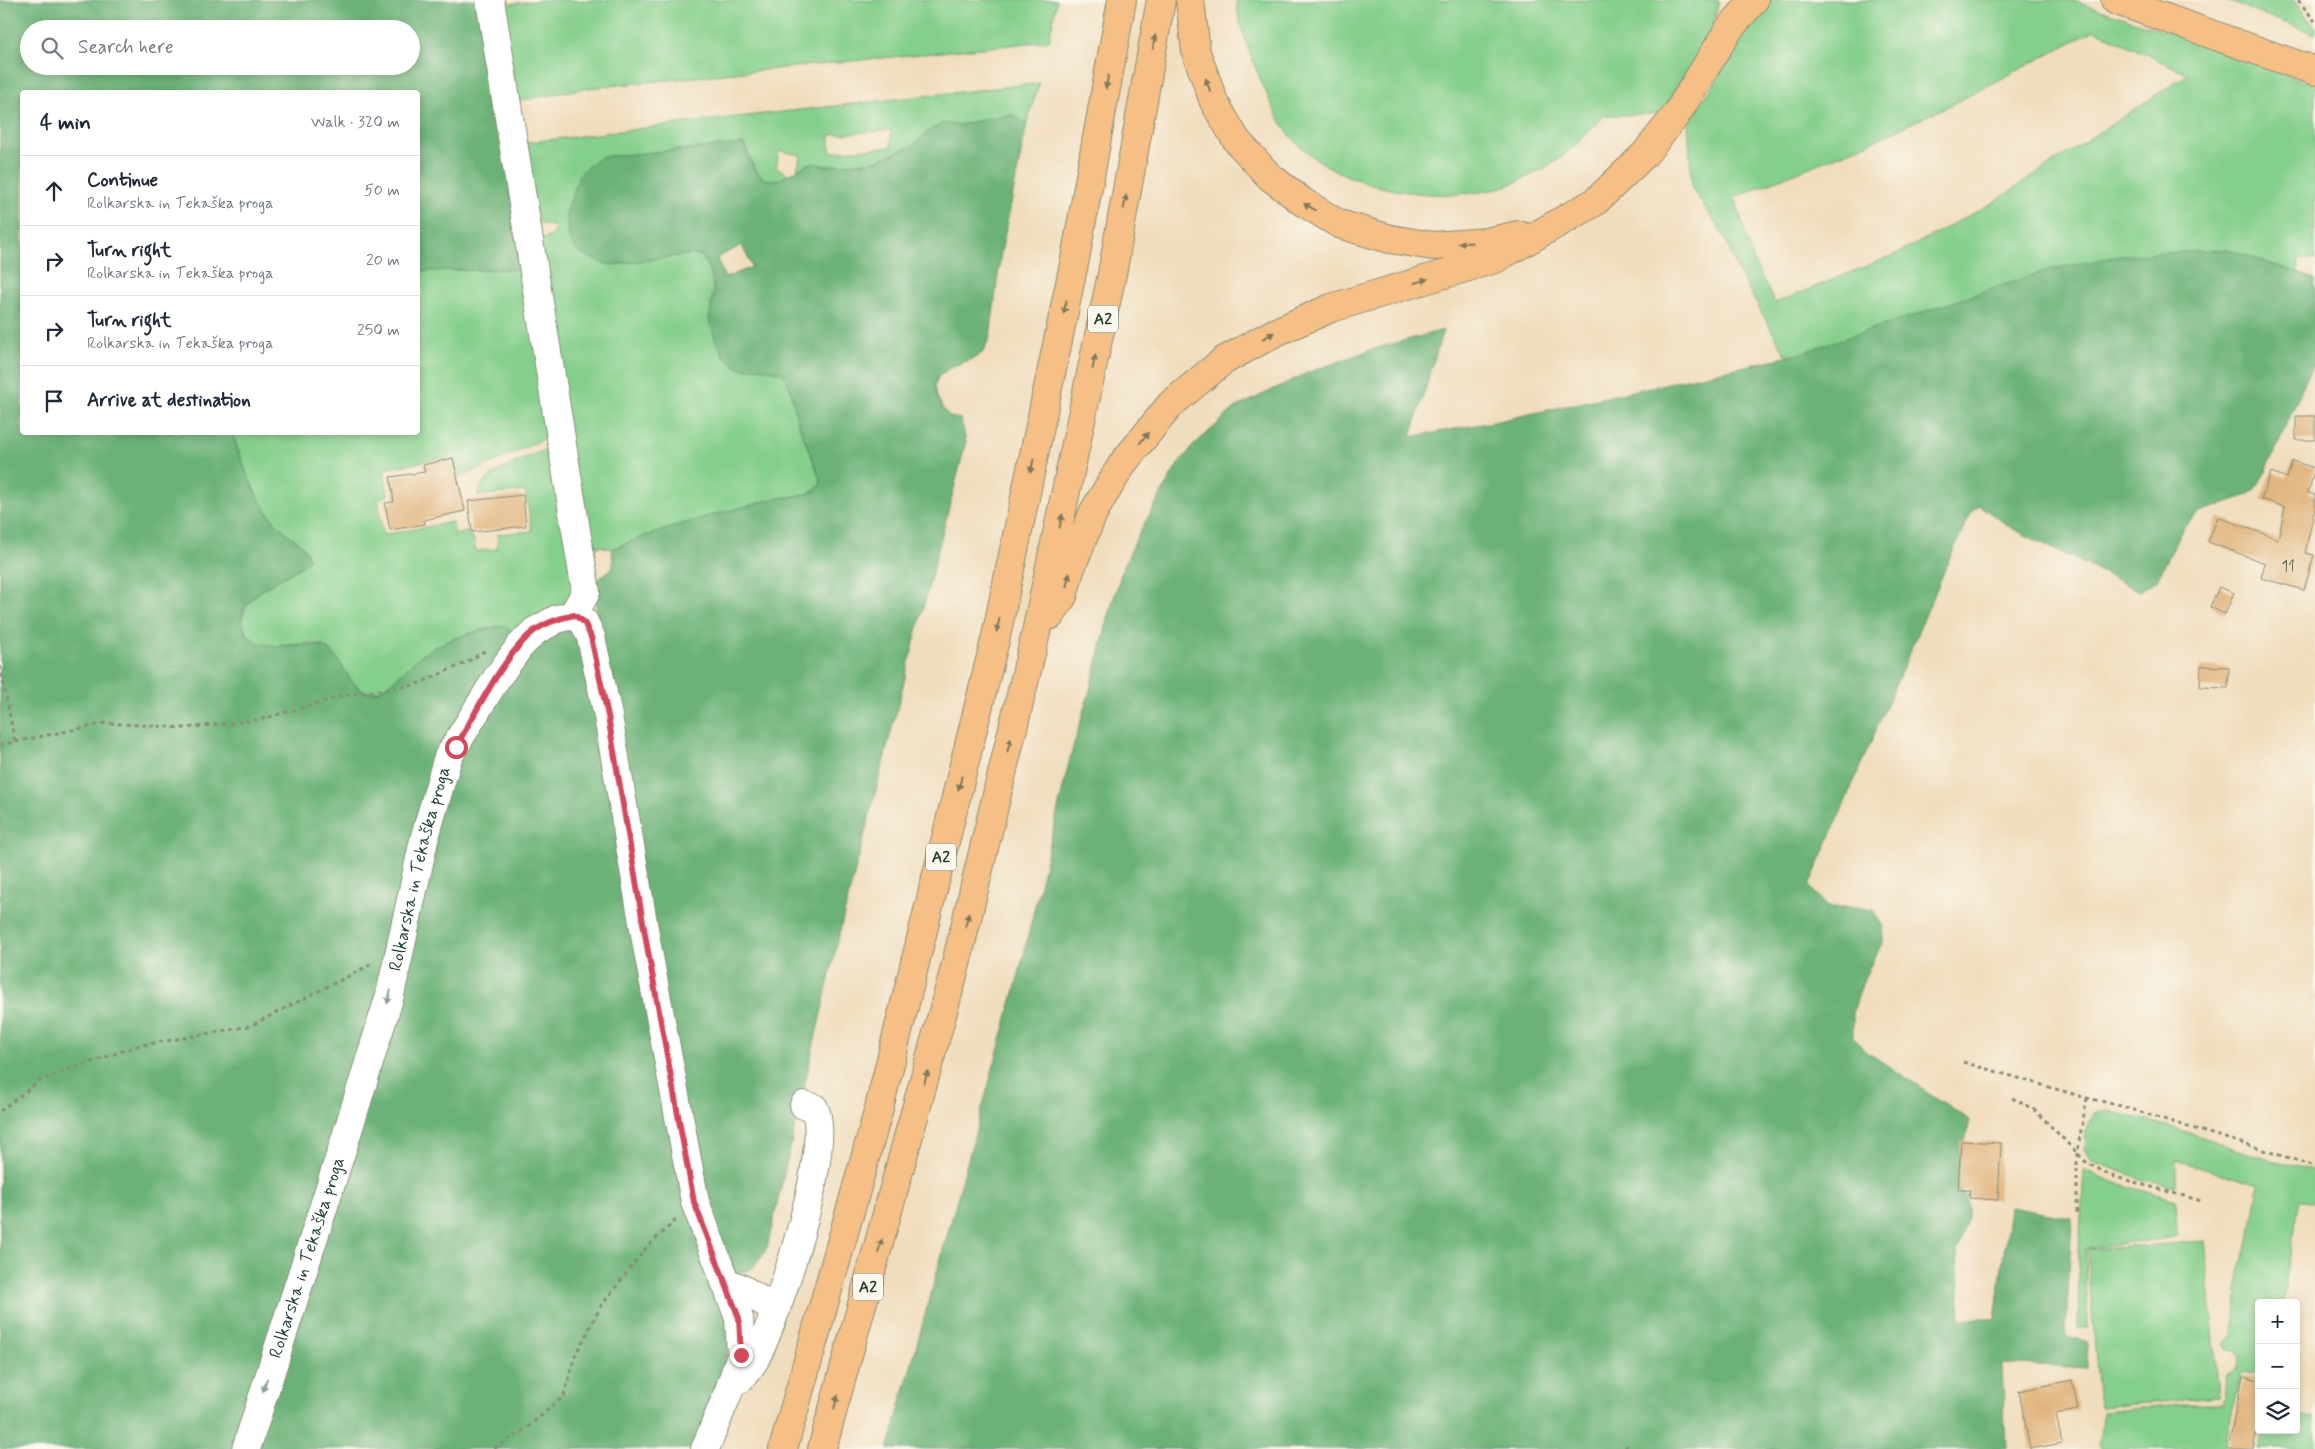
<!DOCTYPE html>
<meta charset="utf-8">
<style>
body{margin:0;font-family:Mynerve,sans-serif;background:#f6f6f7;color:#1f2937}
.controls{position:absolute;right:15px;bottom:15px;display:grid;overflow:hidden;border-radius:5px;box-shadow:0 2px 8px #0003}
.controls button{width:45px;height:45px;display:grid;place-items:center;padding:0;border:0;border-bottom:1px solid #e0e1e3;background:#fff;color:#1f2937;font:25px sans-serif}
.stop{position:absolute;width:15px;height:15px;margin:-11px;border:4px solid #d1495b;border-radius:50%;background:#fff}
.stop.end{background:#d1495b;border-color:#fff;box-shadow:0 1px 5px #0008}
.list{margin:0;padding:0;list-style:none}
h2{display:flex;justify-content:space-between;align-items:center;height:65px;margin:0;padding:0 20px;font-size:21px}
h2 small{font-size:16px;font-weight:400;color:#747a83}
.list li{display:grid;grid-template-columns:32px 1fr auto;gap:15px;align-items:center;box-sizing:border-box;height:70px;padding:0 20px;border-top:1px solid #e0e1e3}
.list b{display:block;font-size:19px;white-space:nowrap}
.list p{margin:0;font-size:16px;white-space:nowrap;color:#747a83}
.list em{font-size:16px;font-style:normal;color:#747a83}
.icon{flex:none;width:28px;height:28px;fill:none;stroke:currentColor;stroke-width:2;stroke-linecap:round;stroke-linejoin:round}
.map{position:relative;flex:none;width:2315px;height:1449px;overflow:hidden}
.search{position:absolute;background:#fff;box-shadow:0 2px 8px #0003;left:20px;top:20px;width:400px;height:55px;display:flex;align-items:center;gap:12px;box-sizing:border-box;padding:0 18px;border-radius:28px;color:#747a83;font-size:19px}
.panel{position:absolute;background:#fff;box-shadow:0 2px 8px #0003;left:20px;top:90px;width:400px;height:345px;border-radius:5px}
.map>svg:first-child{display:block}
.green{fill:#85cf8c;stroke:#528660;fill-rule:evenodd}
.forest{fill:#6cb278;stroke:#467856;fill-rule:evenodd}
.building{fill:#e0b47d}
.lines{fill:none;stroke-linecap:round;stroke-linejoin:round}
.minor-casing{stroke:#888d78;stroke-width:30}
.major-casing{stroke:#888d78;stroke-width:30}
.highway-casing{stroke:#888d78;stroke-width:30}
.path{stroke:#888d78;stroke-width:3;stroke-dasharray:4 4;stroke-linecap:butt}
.minor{stroke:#fff;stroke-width:28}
.major{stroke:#f5bf86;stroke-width:28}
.highway{stroke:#f5bf86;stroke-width:28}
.oneway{fill:#7f7859}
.oneway2{fill:#8f9e9a}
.route{stroke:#d1495b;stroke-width:6}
.labels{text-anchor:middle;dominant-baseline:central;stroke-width:4;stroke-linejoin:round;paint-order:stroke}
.number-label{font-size:15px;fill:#4f5b46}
.shield{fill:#fbf7ec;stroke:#61756b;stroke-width:1}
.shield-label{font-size:16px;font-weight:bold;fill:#1f3d34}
.street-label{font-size:18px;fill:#1f3d34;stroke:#fbf7ec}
</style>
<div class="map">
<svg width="2315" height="1449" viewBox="0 0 2315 1449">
<rect width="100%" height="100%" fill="#fbf7ec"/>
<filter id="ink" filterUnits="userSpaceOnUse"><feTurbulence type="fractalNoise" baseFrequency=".02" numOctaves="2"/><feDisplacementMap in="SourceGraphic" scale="10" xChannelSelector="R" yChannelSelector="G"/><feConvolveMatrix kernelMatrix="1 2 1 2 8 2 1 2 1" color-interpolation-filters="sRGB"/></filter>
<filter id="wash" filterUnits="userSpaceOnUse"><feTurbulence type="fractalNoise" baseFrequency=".0096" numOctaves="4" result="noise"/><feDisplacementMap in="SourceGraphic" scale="20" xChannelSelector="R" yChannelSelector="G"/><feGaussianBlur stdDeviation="1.12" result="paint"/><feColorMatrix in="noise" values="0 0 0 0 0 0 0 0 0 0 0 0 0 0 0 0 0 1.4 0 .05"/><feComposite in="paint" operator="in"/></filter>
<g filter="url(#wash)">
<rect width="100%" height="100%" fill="#f0ddbd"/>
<path class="green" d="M 540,0 L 1057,0 L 1049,41 L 588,88 L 517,101 L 503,5 Z
M 1236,0 L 1719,0 L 1713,26 L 1662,113 L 1604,116 C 1585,136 1566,157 1541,170 C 1526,178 1509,186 1492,190 C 1427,202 1344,190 1296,142 C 1280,126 1271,103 1262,83 C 1252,60 1238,25 1236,0 Z
M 1768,0 L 2070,0 L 2198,42 L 2315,85 L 2315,260 L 2299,258 L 2298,273 L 2227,249 L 1795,355 L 1786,355 L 1739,273 L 1725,238 L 1692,188 L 1688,124 ZM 2095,30 L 2188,74 L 1992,203 L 1901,252 L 1775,303 L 1753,260 L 1735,197 L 1867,144 L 1953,104 Z
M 2224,0 L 2293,0 L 2315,27 L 2315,34 Z
M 1039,83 L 1027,124 L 1013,115 L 1000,116 L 959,125 L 942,124 L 929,131 L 912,146 L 876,161 L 826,166 L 811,163 L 797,169 L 801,155 L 779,151 L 776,167 L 788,174 L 780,179 L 766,180 L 755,169 L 744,144 L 601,157 L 566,214 L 569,239 L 702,256 C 712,273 715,287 710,306 L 746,369 L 761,368 L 783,373 C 794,390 793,409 800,428 C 807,446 815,463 821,482 L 818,489 L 806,494 L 775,499 L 713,515 L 642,537 L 612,549 L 601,546 L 586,550 L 539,240 L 553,236 L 555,227 L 539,223 L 522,143 L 728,118 ZM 891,130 L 891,147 L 830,152 L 830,135 Z
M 528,269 L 548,437 L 459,478 L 453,456 L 384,469 L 388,495 L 378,499 L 383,535 L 452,522 L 455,535 L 468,532 L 470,537 L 473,537 L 476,551 L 497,549 L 498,534 L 532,531 L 525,491 L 478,496 C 478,474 526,459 544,450 L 554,449 L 574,595 L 517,643 L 504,625 C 481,630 445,639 425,653 C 411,663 389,689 373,692 C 351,695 343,659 328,649 C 305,634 271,658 251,638 C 246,634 244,626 242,621 C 246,586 288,582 309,559 C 306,544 293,539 282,529 C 255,504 244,466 232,433 L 418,432 L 418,271 Z
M 2106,1110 L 2175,1128 L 2256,1156 L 2315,1171 L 2315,1204 L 2300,1199 L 2282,1303 L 2259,1303 L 2259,1375 L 2241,1372 L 2224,1449 L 2102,1449 L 2100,1443 L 2102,1412 L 2179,1404 L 2224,1404 L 2226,1375 L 2238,1367 L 2240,1357 L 2235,1350 L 2226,1349 L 2225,1344 L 2232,1335 L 2240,1264 L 2251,1235 L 2259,1185 L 2176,1160 L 2176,1187 L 2144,1180 L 2092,1161 L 2085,1149 L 2086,1131 L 2094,1113 Z
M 2084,1170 L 2116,1183 L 2176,1200 L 2177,1237 L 2085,1249 L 2088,1328 L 2078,1328 L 2079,1250 Z
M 2205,1241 L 2219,1397 L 2100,1407 L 2087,1250 Z
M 2296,1414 L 2315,1417 L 2315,1449 L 2258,1449 L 2262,1430 L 2296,1430 Z"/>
<path class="forest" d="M 0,0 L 483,0 L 528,269 L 418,271 L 418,92 L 22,92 L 22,432 L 232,433 C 244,466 255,504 282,529 C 293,539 306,544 309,560 C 293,576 238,593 242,621 C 247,659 298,639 323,647 C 343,653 350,698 375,692 C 392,687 410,662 426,652 C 448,638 479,631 504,625 L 512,632 L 517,643 L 447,781 L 522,650 L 565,626 L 598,636 L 595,582 L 613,567 L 612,549 C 655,532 699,518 744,507 C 755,505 766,500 777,498 C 792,496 814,498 821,482 C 815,463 807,446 800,428 C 793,409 794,390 783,373 L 761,368 L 746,369 L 736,367 L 726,359 L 716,341 L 709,319 L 714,293 L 713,278 L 702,256 L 693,254 L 612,265 L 599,262 L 578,252 L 569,239 L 566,214 L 579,175 L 588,166 L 601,157 L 744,144 L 754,169 L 766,180 L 780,179 L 811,163 L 826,166 L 876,161 L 912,146 L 929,131 L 942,124 L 959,125 L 1000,116 L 1013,115 L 1027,124 L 1001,253 L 990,337 L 983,352 L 975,358 L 951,367 L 938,377 L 935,385 L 937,397 L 943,409 L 950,417 L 961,419 L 966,442 L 843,918 L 767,1248 C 758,1263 753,1273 735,1272 L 734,1330 L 698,1449 L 0,1449 ZM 29,29 L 411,29 L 411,66 L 29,66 ZM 742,245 L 752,267 L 725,278 L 717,258 Z
M 2227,249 L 2315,279 L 2314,362 L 2266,471 L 2255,490 L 2245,496 L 2200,512 L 2193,518 L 2184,527 L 2157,580 L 2140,591 L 2013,529 L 1979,505 L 1972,511 L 1952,553 L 1809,886 L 1828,907 L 1857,907 L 1873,910 L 1883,927 L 1883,942 L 1864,978 L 1853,1012 L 1853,1038 L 1867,1052 L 1970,1120 L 1958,1170 L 1957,1188 L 1964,1194 L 1968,1204 L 1968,1216 L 1957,1250 L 1960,1319 L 1995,1319 L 2010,1207 L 2072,1218 L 2066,1333 L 2071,1337 L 2088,1343 L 2087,1368 L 2002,1363 L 2006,1449 L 888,1449 L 1017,982 L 1071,754 L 1090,690 L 1110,611 L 1123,568 L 1138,535 L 1178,464 L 1195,444 L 1235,408 L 1307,373 L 1370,350 L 1443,330 L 1411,437 L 1498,421 L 1795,355 L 2051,269 L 2119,256 Z"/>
<g id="blocks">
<path class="building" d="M 2296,416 L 2315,416 L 2315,440 L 2296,440 Z
M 453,458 L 465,511 L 424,520 L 425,524 L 390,530 L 385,503 L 394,502 L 390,477 L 425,472 L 423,465 Z
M 2292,461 L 2315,468 L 2308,493 L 2315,495 L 2315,508 L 2305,553 L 2314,555 L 2304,590 L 2261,578 L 2265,563 L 2208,542 L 2218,517 L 2278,539 L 2285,507 L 2261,499 L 2271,472 L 2287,478 Z
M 523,495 L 526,526 L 472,532 L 468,501 Z
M 2219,587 L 2234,593 L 2225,614 L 2210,607 Z
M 2201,666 L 2229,667 L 2228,688 L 2200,687 Z
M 1961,1141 L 2001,1143 L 1998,1200 L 1969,1198 L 1970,1190 L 1958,1190 Z
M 2243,1376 L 2259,1380 L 2259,1421 L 2253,1449 L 2228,1449 Z
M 2072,1380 L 2078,1410 L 2056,1414 L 2062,1443 L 2030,1449 L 2019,1391 Z"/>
</g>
</g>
<g filter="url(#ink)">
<use href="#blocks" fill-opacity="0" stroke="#888d78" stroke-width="1"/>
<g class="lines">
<defs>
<g id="minor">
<path d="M 490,0 L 586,592 L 573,615"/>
<path d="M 725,1282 L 741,1288 L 776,1310"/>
<path d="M 739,1380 C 744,1374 751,1367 755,1359 C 776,1321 835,1144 814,1108 L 804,1105"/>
<path id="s1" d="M 246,1449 L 345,1140 L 390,995 L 424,840 L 448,757 L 496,679 L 520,646 L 535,631 L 557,619 L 573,615 L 584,622 L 591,637 L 608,716 L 647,946 L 695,1202 L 739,1318 L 741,1355 L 728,1393 L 705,1449"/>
</g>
<path id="major" d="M 2115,0 L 2315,71"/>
<path id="highway" d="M 1190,0 L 1196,52 L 1214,102 L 1237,141 L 1269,176 L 1303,202 L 1339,224 L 1390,239 L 1433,246 L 1487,242 L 1519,235
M 1051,615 L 1063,596 L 1070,570 L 1094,511 L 1123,463 L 1171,404 L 1223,361 L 1276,332 L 1331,308 L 1495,259 L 1595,202 L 1644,155 L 1676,115 L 1729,29 L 1754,0
M 783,1449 L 878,1112 L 996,636 L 1075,259 L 1122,0
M 822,1449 L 955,968 L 1035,637 L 1112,274 L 1161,0"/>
</defs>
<use href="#minor" class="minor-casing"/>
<use href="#major" class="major-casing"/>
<use href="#highway" class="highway-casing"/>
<path class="path" d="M 2298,0 L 2315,21
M 0,666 L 15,742
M 0,745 L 106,723 L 184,728 L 259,720 L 346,695 L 415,685 L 465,663 L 485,651
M 1963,1062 L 2087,1098 L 2118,1105 L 2315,1166
M 2012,1098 L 2034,1109 L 2087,1163 L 2112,1176 L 2202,1201
M 0,1111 L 42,1079 L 137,1046 L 250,1026 L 372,964
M 2077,1213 L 2077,1152 L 2087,1098
M 494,1449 L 528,1427 L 564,1396 L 575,1356 L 601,1306 L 646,1248 L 678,1218
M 1625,1449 L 1627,1445"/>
<use href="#minor" class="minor"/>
<use href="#major" class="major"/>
<use href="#highway" class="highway"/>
</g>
<defs><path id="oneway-solid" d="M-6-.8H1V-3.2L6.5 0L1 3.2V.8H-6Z" transform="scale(1.25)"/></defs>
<g class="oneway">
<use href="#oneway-solid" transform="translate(1154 42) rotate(-80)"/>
<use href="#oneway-solid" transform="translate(1107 82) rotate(100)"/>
<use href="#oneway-solid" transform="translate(1208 85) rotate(-109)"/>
<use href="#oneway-solid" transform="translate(1125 202) rotate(-80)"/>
<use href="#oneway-solid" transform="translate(1310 207) rotate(-150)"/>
<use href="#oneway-solid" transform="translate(1465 243) rotate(176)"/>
<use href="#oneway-solid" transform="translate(1421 281) rotate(-17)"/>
<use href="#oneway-solid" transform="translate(1065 307) rotate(102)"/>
<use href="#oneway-solid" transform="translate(1268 336) rotate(-29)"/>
<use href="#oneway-solid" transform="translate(1094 362) rotate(-78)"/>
<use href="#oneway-solid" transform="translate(1144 438) rotate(-51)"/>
<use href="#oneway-solid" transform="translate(1032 466) rotate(102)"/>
<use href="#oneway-solid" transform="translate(1061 521) rotate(-78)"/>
<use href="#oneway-solid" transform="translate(1068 580) rotate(-76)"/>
<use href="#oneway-solid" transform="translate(998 625) rotate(102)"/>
<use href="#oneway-solid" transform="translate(1009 745) rotate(-76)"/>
<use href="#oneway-solid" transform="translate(960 783) rotate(104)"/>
<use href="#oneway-solid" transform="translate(967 920) rotate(-76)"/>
<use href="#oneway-solid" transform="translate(926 1077) rotate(-75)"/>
<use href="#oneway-solid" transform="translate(880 1246) rotate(-74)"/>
<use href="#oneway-solid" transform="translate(836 1402) rotate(-74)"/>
</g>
<g class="oneway2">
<use href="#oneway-solid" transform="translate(389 997) rotate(105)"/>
<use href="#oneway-solid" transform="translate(265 1385) rotate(107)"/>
</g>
</g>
<g class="lines" filter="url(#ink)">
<path class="route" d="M 456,747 C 475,714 505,653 534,631 C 545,623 560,618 574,615 L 584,622 L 591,637 L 608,716 L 647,946 L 694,1202 L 739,1318 L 741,1355"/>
</g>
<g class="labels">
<g class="number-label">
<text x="2288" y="567">11</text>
</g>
<g class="shield">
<rect x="1088" y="305.5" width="30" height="27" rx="4"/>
<rect x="926" y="843.5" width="30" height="27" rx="4"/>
<rect x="853" y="1273.5" width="30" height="27" rx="4"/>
</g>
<g class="shield-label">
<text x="1103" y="319">A2</text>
<text x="941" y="857">A2</text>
<text x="868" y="1287">A2</text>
</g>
<g class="street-label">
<text stroke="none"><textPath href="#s1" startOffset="606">Rolkarska in Tekaška proga</textPath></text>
<text stroke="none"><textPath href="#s1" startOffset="201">Rolkarska in Tekaška proga</textPath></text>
</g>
</g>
</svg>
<div class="controls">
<button>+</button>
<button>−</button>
<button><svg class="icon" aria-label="layers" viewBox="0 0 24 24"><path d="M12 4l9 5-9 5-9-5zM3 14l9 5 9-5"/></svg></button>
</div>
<div class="stop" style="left:456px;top:747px"></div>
<div class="stop end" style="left:741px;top:1355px"></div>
<div class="search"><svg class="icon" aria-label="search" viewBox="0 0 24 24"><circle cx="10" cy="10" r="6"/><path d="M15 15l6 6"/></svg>Search here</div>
<section class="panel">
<h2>4 min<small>Walk · 320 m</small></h2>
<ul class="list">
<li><svg class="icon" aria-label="ahead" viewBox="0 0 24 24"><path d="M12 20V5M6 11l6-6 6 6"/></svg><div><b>Continue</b><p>Rolkarska in Tekaška proga</p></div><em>50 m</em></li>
<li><svg class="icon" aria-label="right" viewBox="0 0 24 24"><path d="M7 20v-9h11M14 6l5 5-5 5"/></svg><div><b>Turn right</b><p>Rolkarska in Tekaška proga</p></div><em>20 m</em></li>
<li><svg class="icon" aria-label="right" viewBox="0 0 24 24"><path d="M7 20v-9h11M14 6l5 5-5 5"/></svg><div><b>Turn right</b><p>Rolkarska in Tekaška proga</p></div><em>250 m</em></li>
<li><svg class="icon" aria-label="arrive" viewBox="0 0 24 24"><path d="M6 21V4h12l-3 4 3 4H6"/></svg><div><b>Arrive at destination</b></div></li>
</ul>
</section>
</div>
